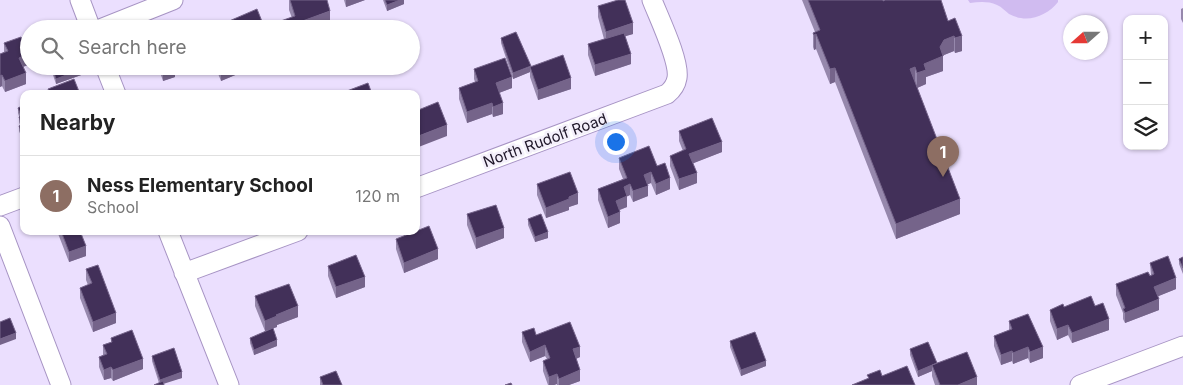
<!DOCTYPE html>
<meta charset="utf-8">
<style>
body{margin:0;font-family:Inter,sans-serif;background:#f2f2f2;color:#222}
.controls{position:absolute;right:15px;top:15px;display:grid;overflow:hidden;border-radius:10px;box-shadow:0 1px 4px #0004}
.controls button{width:45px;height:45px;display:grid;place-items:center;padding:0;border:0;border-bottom:1px solid #e0e0e0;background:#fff;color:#222;font:25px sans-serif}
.compass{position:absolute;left:1063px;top:15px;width:45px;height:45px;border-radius:50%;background:#fff;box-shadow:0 1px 4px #0004;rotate:249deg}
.you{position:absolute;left:615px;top:141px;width:18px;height:18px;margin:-12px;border:4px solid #fff;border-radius:50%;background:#1a73e8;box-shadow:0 0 0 8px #1a73e833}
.badge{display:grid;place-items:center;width:32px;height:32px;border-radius:50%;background:#ea580c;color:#fff;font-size:16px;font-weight:700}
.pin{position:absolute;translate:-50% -41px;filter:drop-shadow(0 1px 2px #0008)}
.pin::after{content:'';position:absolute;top:26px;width:18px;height:15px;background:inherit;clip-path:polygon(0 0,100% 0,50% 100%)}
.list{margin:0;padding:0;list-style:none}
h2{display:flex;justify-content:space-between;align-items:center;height:65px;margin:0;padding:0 20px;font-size:21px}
h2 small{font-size:16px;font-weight:400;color:#767676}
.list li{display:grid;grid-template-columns:32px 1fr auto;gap:15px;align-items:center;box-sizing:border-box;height:80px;padding:0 20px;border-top:1px solid #e0e0e0}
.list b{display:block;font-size:19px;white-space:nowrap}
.list p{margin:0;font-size:16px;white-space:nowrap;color:#767676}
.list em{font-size:16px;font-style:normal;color:#767676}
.icon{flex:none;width:28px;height:28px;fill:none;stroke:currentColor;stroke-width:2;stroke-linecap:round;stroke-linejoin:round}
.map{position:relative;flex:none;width:1183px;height:385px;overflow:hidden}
.search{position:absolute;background:#fff;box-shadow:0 1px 4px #0004;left:20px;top:20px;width:400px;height:55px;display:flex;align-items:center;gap:12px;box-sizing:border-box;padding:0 18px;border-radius:28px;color:#767676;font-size:19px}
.panel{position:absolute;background:#fff;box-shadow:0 1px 4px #0004;left:20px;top:90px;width:400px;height:145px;border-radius:10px}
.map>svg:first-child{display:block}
.green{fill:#d0bbf0}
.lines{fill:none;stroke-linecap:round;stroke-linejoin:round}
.minor-casing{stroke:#a794c4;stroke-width:21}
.minor{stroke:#fff;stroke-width:19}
.wall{fill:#9688ac}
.shaded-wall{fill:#75648a}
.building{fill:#423059;stroke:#75648a}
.labels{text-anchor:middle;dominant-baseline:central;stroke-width:5;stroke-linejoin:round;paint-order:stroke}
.street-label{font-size:15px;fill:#1d1527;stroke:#f4f0fb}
</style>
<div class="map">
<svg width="1183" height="385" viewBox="0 0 1183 385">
<rect width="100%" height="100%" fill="#ebdffe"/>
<path class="green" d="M 968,0 L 1058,0 L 1058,2 C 1047,16 1027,24 1009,14 C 1005,11 1002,7 997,5 C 988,1 979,2 970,3 Z"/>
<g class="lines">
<defs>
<path id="minor" d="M 80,0 L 91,29
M 100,29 L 173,0
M 105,66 L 116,94
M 416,188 L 667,94 C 672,90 676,84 677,78 C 680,61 659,18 652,0
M 0,206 L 24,197
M 0,226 L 61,385
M 168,231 L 229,385
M 184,273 L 298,231
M 1080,385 L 1183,346"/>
</defs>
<use href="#minor" class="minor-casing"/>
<use href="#minor" class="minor"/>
</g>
<path class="wall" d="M 289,0 L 330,21 L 310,29 L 275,29 L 275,23 L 292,18 L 289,10 Z
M 344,0 L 365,0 L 346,7 Z
M 383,0 L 404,0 L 404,4 L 387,11 Z
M 802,0 L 883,0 L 883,1 L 948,21 L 962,51 L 955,53 L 954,51 L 944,55 L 943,56 L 943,71 L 926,77 L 926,84 L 917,88 L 915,82 L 914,82 L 960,214 L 896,239 L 835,82 L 830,84 L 816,49 L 814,50 L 813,47 L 813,33 L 815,32 Z
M 598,6 L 633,34 L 625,36 L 631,64 L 595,76 L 588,55 L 588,44 L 604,39 L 598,17 Z
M 1183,8 L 1183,23 L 1181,19 L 1181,9 Z
M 501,38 L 531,66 L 571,89 L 538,100 L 530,77 L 530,72 L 513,79 L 501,43 Z
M 4,43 L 28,65 L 23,67 L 26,84 L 5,92 L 2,86 L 0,87 L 0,54 L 4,52 Z
M 50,66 L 83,66 L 84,74 L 56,84 Z
M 158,66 L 195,66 L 195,67 L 175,74 L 175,77 L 163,81 Z
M 215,66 L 240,66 L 240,73 L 221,81 Z
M 474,69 L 512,88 L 499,93 L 503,114 L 493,117 L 492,114 L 467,123 L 459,99 L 459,88 L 475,82 L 474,79 Z
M 24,105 L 24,143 L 19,131 L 19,126 L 20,125 L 19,122 L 19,116 L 18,113 L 18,108 Z
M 679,131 L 722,152 L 693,163 L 697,183 L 679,190 L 670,166 L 670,156 L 683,151 L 679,141 Z
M 619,158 L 657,166 L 670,189 L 656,195 L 651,183 L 647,184 L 648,196 L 633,202 L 630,195 L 627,196 L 627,207 L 620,210 L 620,223 L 608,228 L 598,200 L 598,189 L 623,179 L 619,169 Z
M 537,184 L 578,204 L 569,207 L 569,210 L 546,218 L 537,195 Z
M 467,214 L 504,238 L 476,249 L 467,225 Z
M 528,219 L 548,238 L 535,242 L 528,225 Z
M 57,231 L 80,231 L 86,256 L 69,262 Z
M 396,239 L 438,259 L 404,273 L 396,249 Z
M 1183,257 L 1183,274 L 1179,264 L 1179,259 Z
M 1150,263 L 1176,289 L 1158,296 L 1159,310 L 1125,323 L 1123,319 L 1123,313 L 1116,295 L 1116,284 L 1151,275 Z
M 328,266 L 365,287 L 336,298 L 328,276 Z
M 86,269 L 116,323 L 93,332 L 80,298 L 80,288 L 88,285 L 86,280 Z
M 255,296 L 298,317 L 277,325 L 277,327 L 265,331 L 255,306 Z
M 1095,306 L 1109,330 L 1072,343 L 1068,335 L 1057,340 L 1050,321 L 1050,310 L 1064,307 Z
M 1009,321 L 1043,358 L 1030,363 L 1028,358 L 1013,364 L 1012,361 L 1001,365 L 994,346 L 994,336 L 1009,330 Z
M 522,332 L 536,335 L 580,357 L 576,359 L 580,381 L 569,385 L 557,385 L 557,384 L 554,385 L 548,385 L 543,371 L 543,361 L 547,359 L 545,356 L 530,362 L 522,342 Z
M 111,338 L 143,369 L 113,381 L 111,378 L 104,380 L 99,367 L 99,357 L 103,355 L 103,345 L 111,342 Z
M 250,338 L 277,346 L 254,355 L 250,343 Z
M 730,341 L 766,366 L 741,376 L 730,347 Z
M 910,349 L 937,363 L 977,385 L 935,385 L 932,376 L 932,371 L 918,377 L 910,355 Z
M 152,356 L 182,378 L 159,383 L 152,361 Z
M 320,377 L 342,385 L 320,385 Z"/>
<path class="shaded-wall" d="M 346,0 L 365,0 L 346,7 Z
M 400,0 L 404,0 L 404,4 L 387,11 L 387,5 Z
M 330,11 L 330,21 L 310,29 L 297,29 L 297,23 Z
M 633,23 L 633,34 L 606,42 L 606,32 Z
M 816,34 L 816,49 L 814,50 L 814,35 Z
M 954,36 L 954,51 L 944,55 L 943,56 L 943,71 L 926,77 L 926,84 L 917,88 L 917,73 L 924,64 L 940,47 L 944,40 Z
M 962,36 L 962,51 L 955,53 L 955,38 Z
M 28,54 L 28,65 L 19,68 L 19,58 Z
M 631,54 L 631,64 L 595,76 L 595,65 Z
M 174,66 L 195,66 L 195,67 L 175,74 L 175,77 L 163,81 L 163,71 Z
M 231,66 L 240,66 L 240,73 L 221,81 L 221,70 Z
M 530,67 L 530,72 L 513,79 L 513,73 Z
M 915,67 L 915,82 L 910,84 L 910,69 Z
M 84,68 L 84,74 L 56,84 L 56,79 Z
M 835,68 L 835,82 L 830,84 L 830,69 Z
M 26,73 L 26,84 L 5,92 L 5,81 Z
M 2,75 L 2,86 L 0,87 L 0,76 Z
M 512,77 L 512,88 L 496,94 L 496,83 Z
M 571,78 L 571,89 L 538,100 L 538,90 Z
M 492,103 L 492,114 L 467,123 L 467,112 Z
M 503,103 L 503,114 L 493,117 L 493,107 Z
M 447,125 L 447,136 L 416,148 L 416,137 Z
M 722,142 L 722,152 L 689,165 L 689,154 Z
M 651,172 L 651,183 L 644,186 L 644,175 Z
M 697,173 L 697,183 L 679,190 L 679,179 Z
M 670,178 L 670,189 L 656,195 L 656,184 Z
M 630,184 L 630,195 L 624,198 L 624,187 Z
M 648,186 L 648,196 L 633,202 L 633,191 Z
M 578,193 L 578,204 L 569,207 L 569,210 L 546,218 L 546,208 L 569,197 Z
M 627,196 L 627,207 L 616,211 L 616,201 Z
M 960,199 L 960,214 L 896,239 L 896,224 Z
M 620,212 L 620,223 L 608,228 L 608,217 Z
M 504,228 L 504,238 L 476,249 L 476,238 Z
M 548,232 L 548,238 L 535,242 L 535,237 Z
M 86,246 L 86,256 L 69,262 L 69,252 Z
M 438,249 L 438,259 L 404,273 L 404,263 Z
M 365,277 L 365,287 L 336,298 L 336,287 Z
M 1176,278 L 1176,289 L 1154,298 L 1154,287 Z
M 1159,299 L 1159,310 L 1125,323 L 1125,313 Z
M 298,306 L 298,317 L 277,325 L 277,327 L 265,331 L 265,321 L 276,315 Z
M 116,313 L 116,323 L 93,332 L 93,322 Z
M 1109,319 L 1109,330 L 1072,343 L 1072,333 Z
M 1068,325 L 1068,335 L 1057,340 L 1057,329 Z
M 16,333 L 16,339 L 0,345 L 0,339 Z
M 277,340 L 277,346 L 254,355 L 254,350 Z
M 545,345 L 545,356 L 530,362 L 530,352 Z
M 580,347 L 580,357 L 573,360 L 573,349 Z
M 1028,347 L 1028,358 L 1013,364 L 1013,353 Z
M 1043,347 L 1043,358 L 1030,363 L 1030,352 Z
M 1012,351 L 1012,361 L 1001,365 L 1001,355 Z
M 143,359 L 143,369 L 113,381 L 113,370 Z
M 766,361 L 766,366 L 741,376 L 741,370 Z
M 932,365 L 932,371 L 918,377 L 918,371 Z
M 111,367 L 111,378 L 104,380 L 104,370 Z
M 580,370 L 580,381 L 569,385 L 559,385 L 559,379 Z
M 182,372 L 182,378 L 160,385 L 160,380 Z
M 557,374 L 557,384 L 554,385 L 549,385 L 549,377 Z
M 977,377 L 977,385 L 958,385 Z"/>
<path class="building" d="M 290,0 L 327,0 L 330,11 L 297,23 L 299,29 L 277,29 L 275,23 L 295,16 Z
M 385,0 L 400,0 L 387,5 Z
M 618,0 L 625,0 L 633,23 L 606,32 L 598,6 Z
M 808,0 L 883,0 L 883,1 L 885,0 L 941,0 L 948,21 L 955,18 L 962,36 L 955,38 L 954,36 L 944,40 L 940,47 L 943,56 L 924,64 L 926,70 L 917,73 L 915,67 L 910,69 L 960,199 L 896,224 L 835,68 L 830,69 L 816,34 L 814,35 L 813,33 L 820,30 Z
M 257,9 L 265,29 L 221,29 L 220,25 Z
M 516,32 L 531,66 L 513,73 L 501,38 Z
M 624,33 L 631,54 L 595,65 L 588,44 Z
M 21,37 L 28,54 L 19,58 L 26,73 L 5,81 L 2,75 L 0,76 L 0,54 L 8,51 L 4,43 Z
M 563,55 L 571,78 L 538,90 L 530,67 Z
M 505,58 L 512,77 L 496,83 L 503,103 L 493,107 L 492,103 L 467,112 L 459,88 L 478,81 L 474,69 Z
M 52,66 L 83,66 L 84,68 L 56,79 Z
M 162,66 L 175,66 L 163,71 Z
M 219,66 L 231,66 L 221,70 Z
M 74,79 L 80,94 L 50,94 L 48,89 Z
M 368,83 L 372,94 L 339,94 Z
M 438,102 L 447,125 L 416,137 L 416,111 Z
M 24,105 L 24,137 L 19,126 L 22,125 L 19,117 L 21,115 L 18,108 Z
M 712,118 L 722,142 L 689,154 L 697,173 L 679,179 L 670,156 L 686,149 L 679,131 Z
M 649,146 L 657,166 L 665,163 L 670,178 L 656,184 L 651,172 L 644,175 L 648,186 L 633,191 L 630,184 L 624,187 L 627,196 L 616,201 L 620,212 L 608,217 L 598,189 L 627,178 L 619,158 Z
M 570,172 L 578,193 L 569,197 L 569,199 L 546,208 L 537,184 Z
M 496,205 L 504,228 L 476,238 L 467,214 Z
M 541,214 L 548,232 L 535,237 L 528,219 Z
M 429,226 L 438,249 L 404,263 L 396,239 Z
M 61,231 L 80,231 L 86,246 L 69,252 Z
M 356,255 L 365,277 L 336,287 L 328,266 Z
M 1168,256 L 1176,278 L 1154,287 L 1159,299 L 1125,313 L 1123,309 L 1125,308 L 1116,284 L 1148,272 L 1150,276 L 1154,274 L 1150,263 Z
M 1183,257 L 1183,268 L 1179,259 Z
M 98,265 L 116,313 L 93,322 L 80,288 L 92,283 L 86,269 Z
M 289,284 L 298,306 L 276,315 L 277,316 L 265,321 L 255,296 Z
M 1091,296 L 1095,306 L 1103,303 L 1109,319 L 1072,333 L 1068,325 L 1057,329 L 1050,310 L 1063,304 L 1064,307 Z
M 1028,314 L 1043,347 L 1030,352 L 1028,347 L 1013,353 L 1012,351 L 1001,355 L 994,336 L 1012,329 L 1009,321 Z
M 10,318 L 16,333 L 0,339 L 0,322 Z
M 570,322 L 580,347 L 573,349 L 580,370 L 559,379 L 557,374 L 549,377 L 543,361 L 550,358 L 545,345 L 530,352 L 522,332 L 534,328 L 536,335 Z
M 273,328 L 277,340 L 254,350 L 250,338 Z
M 132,330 L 143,359 L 113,370 L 111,367 L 104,370 L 99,357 L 107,354 L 103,345 L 112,342 L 111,338 Z
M 755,332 L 766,361 L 741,370 L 730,341 Z
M 928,342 L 937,363 L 918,371 L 910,349 Z
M 174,348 L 182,372 L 160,380 L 152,356 Z
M 967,352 L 977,377 L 958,385 L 940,385 L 932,365 Z
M 907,366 L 915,385 L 852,385 L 869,378 L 867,375 L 880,370 L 882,376 Z
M 336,371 L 342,385 L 323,385 L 320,377 Z
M 163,381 L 164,385 L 154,385 Z
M 511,383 L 512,385 L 505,385 Z"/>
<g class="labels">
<g class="street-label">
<text transform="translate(545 140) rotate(-20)">North Rudolf Road</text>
</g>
</g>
</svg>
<div class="controls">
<button>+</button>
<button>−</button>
<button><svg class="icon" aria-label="layers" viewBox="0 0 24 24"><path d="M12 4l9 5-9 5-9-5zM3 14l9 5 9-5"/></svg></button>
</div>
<svg class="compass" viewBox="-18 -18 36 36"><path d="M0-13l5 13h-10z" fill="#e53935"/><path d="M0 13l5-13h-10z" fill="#767676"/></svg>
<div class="you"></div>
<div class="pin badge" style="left:943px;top:177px;background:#8d6e63">1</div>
<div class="search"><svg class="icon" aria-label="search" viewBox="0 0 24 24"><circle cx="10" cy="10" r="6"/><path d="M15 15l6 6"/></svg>Search here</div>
<section class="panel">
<h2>Nearby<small></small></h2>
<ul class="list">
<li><span class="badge" style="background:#8d6e63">1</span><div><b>Ness Elementary School</b><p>School</p></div><em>120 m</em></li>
</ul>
</section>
</div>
